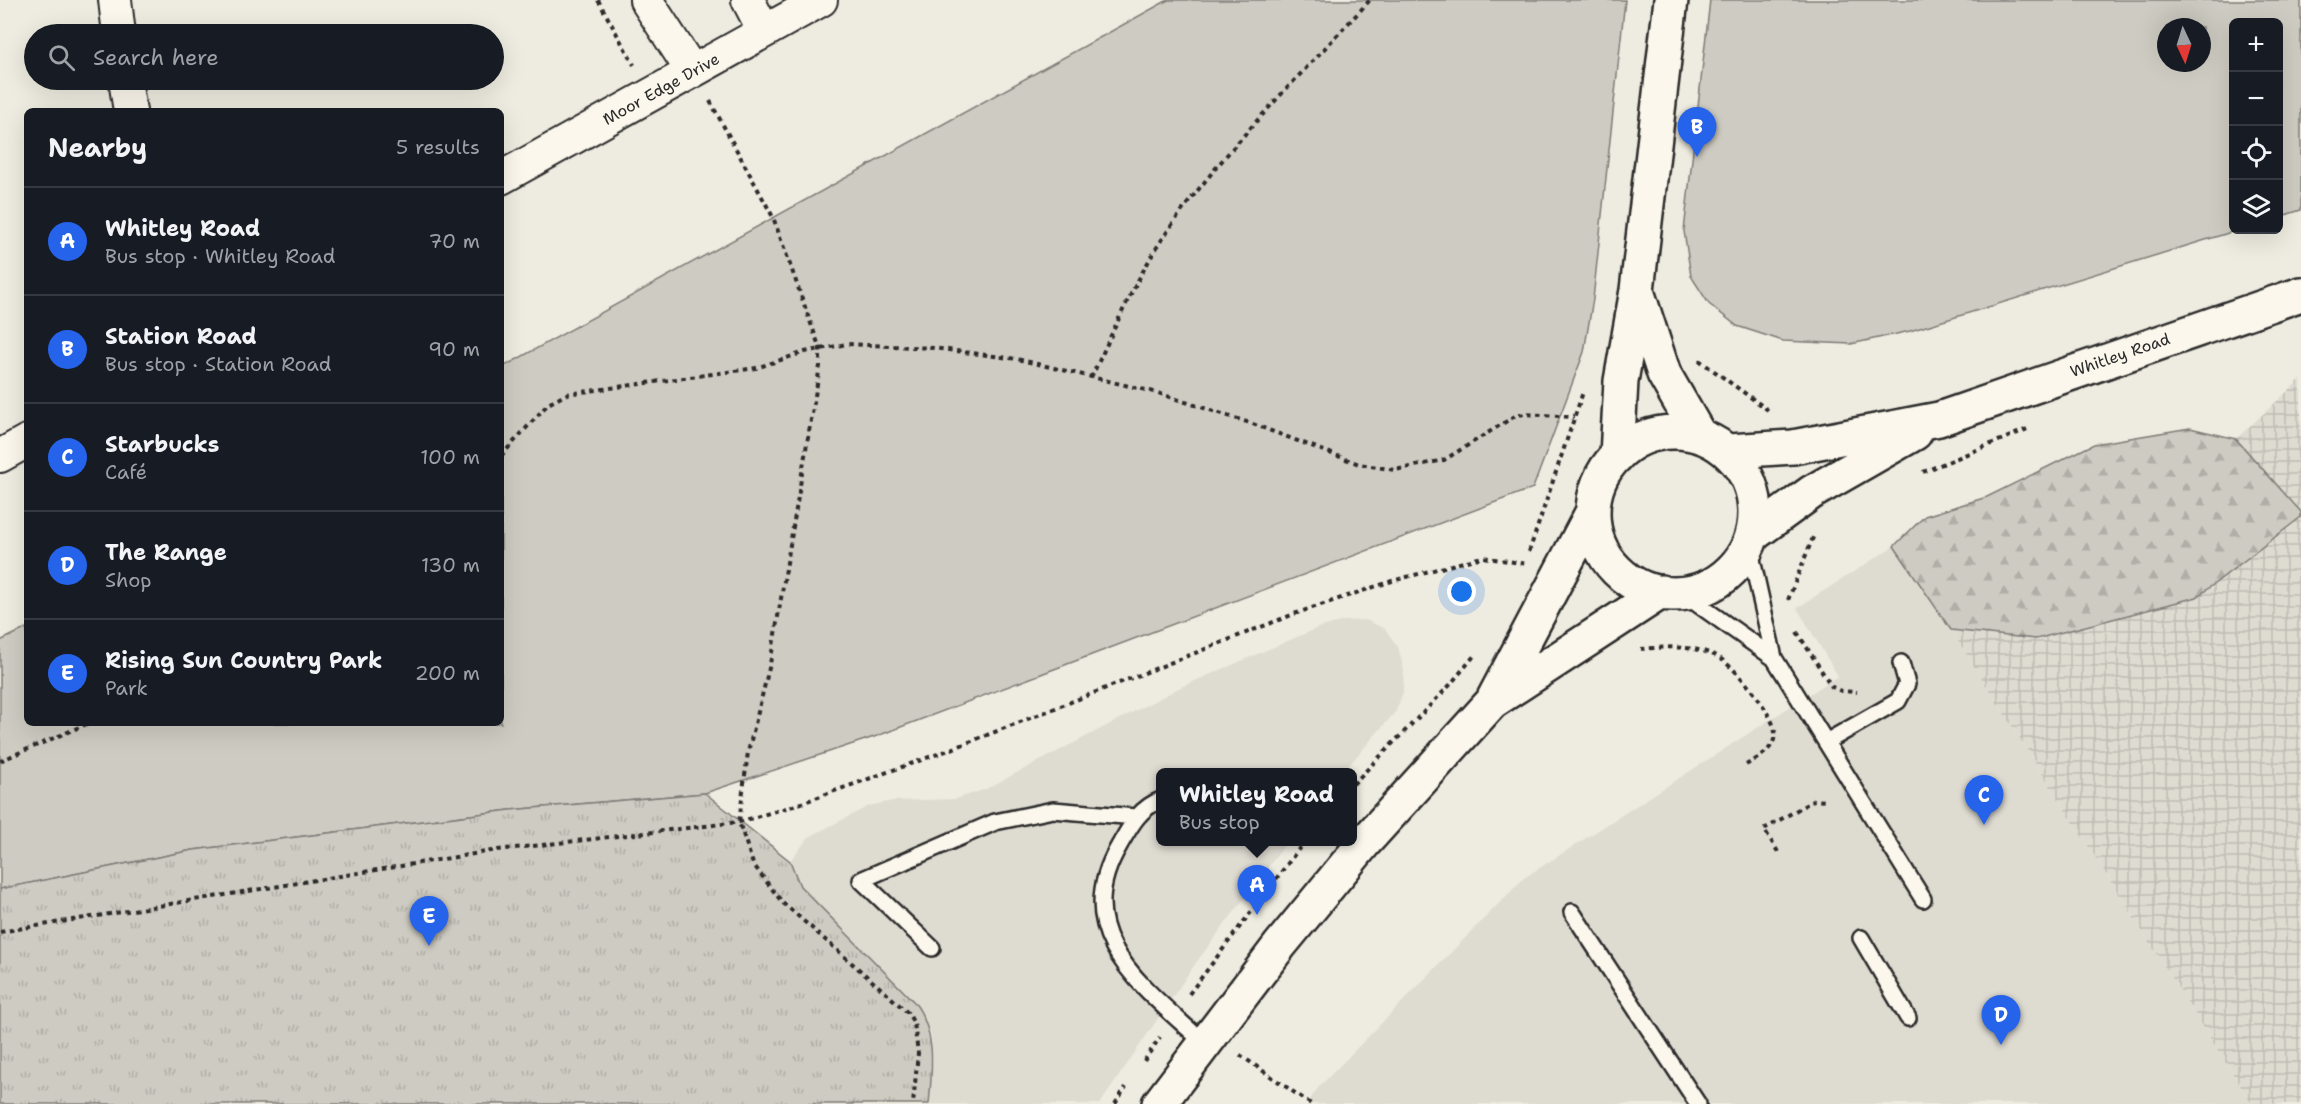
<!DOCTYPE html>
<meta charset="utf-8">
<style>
body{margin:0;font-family:"Shantell Sans",sans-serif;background:#20242c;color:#f1f3f6}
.controls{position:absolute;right:18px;top:18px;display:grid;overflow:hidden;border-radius:9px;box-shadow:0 6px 24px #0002}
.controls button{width:54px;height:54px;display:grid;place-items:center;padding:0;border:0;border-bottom:2px solid #363941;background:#171b24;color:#f1f3f6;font:30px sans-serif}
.compass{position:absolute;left:2157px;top:18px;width:54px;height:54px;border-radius:50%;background:#171b24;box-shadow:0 6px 24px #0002;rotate:176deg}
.you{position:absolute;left:1462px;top:592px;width:21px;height:21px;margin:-15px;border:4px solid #fff;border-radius:50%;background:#1a73e8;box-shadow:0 0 0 9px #1a73e833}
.badge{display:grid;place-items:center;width:39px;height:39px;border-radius:50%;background:#2563eb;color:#fff;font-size:20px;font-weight:700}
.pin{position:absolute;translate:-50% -50px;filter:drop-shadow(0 2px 3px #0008)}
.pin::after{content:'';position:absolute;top:32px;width:21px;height:18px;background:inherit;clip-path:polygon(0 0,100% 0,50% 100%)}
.popup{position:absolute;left:1156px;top:768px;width:201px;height:78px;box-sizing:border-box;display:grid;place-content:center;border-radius:9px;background:#171b24;filter:drop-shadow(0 2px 4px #0005);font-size:20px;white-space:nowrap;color:#9ea1a6}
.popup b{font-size:22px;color:#f1f3f6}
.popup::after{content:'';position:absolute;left:50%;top:100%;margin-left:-12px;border:12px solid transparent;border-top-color:#171b24}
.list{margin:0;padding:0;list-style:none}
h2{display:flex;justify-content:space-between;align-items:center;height:78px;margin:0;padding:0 24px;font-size:26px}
h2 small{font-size:20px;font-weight:400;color:#9ea1a6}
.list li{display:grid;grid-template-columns:39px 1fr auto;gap:18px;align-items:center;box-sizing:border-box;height:108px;padding:0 24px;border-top:2px solid #363941}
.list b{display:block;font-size:22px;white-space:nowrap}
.list p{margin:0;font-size:20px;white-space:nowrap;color:#9ea1a6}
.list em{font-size:20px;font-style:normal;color:#9ea1a6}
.icon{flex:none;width:33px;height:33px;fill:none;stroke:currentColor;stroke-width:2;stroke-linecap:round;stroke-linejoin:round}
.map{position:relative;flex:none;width:2301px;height:1104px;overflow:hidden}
.search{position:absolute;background:#171b24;box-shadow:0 6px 24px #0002;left:24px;top:24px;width:480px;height:66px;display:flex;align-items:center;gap:15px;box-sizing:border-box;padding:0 21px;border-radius:33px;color:#9ea1a6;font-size:22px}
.panel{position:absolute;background:#171b24;box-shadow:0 6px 24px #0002;left:24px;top:108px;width:480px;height:618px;border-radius:9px}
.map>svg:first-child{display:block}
.built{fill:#dedbd1}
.industrial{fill:url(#industrial-grid)}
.green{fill:#cecbc2;stroke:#7c7b76;stroke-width:1.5;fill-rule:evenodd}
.forest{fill:url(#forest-firs);stroke:#7c7b76;stroke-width:1.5}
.park{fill:url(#park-tufts);stroke:#7c7b76;stroke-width:1.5}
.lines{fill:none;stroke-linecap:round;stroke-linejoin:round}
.lane-casing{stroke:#2b2b2b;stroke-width:20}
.street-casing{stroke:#2b2b2b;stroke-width:36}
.primary-casing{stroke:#2b2b2b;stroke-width:38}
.path{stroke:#2b2b2b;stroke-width:4;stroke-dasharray:4.5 4.5;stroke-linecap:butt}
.lane{stroke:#fbf7ec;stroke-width:15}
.street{stroke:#fbf7ec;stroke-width:32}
.primary{stroke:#fbf7ec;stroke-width:33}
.labels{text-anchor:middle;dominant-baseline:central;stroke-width:6;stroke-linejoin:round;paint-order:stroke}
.street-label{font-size:16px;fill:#2b2b2b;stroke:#fbf7ec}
</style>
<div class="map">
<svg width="2301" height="1104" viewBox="0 0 2301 1104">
<defs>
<pattern id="industrial-grid" width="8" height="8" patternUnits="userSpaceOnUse" patternTransform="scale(1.5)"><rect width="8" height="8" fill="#dedbd1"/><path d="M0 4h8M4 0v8" fill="none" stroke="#bfbcb4"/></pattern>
<pattern id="forest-firs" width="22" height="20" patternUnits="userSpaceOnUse" patternTransform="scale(1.5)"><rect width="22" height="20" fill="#cecbc2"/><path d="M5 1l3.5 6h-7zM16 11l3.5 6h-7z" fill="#b1aea7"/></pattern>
<pattern id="park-tufts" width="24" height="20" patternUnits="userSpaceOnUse" patternTransform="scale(1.5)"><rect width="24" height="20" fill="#cecbc2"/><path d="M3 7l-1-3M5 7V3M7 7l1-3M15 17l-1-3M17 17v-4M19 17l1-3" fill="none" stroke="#b1aea7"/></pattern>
</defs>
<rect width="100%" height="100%" fill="#eeebe0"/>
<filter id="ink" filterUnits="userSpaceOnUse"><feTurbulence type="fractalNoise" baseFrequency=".0167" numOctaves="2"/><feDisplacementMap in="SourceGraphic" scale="12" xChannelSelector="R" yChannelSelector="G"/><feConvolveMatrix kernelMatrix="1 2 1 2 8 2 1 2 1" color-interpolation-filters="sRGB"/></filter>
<g filter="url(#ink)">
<path class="built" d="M 1894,546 L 1951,630 L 2252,1104 L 1307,1104 L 1318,1088 L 1524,878 L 1838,676 L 1797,608 Z
M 1366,620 L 1385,629 L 1398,647 L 1404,671 L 1403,692 L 1396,711 L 1343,772 L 1161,772 L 1161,842 L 1287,842 L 1195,964 L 1100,1104 L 929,1104 L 933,1061 L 931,1034 L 915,1003 L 800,886 L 790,861 L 809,837 L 869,806 L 893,801 L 956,799 L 986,789 L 1181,687 L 1318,628 L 1344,621 Z"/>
<path class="industrial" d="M 2301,379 L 2301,512 L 2236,439 Z
M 2301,517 L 2301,1104 L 2252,1104 L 1951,630 L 2036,639 L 2197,597 Z"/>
<path class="green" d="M 1168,0 L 1625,0 L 1593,299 L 1584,352 L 1533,488 L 877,736 L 705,793 L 510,810 L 193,850 L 0,889 L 0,641 L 27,628 L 27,723 L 501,723 L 501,368 Z
M 1710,0 L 2301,0 L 2301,210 L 2279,217 L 2278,22 L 2234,22 L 2234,230 L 2238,230 L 1910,331 L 1851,344 L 1783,341 L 1737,326 L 1709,304 L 1691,276 L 1684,231 ZM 2166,27 L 2202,27 L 2202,63 L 2166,63 Z"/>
<path class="forest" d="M 2190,428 L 2236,439 L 2301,512 L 2301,517 L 2197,597 L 2036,639 L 1951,630 L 1894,546 L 1925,516 L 1987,497 L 2094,444 Z"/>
<path class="park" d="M 705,793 L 790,861 L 800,886 L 915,1003 C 937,1034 932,1068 929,1104 L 0,1104 L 0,889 L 193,850 L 510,810 Z"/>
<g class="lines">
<defs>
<path id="lane" d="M 1749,546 L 1774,658 L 1923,899
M 1682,593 L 1774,658
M 1826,742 L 1898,701 L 1907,684 L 1901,663
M 1161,800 C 1139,808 1130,827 1119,846 C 1067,935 1145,988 1204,1043
M 1572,912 L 1698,1104
M 1861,938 L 1908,1018
M 932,948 L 861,880 L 995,822 L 1053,810 L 1136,817"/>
<path id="street" d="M 115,0 L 119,34
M 646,0 L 692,71
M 748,0 L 764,31
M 125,80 L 130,111
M 501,178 L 821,0
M 0,456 L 27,441"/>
<path id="primary" d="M 1638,294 L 1664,374 L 1698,433
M1593 513a81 81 0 1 1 162 0a81 81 0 1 1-162 0Z
M 1729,451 L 1793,447 L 1939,419 L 2301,294
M 1617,456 L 1621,381 L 1637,290 L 1671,0
M 1754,534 L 1812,492 L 1915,433
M 1494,698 L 1593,511
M 1159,1104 L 1280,945 L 1364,843 L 1492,702 L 1661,592"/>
</defs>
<use href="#lane" class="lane-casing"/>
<use href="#street" class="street-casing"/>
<use href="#primary" class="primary-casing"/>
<path class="path" d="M 598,0 L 634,65
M 710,101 L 773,217 L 820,349 L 820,366 L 770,664 L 748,752 L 739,822 L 753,864 L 782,902 L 886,993 L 907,1012 L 914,1023 L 918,1053 L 913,1104
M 1699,360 L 1768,410
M 1091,378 C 1115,328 1137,275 1169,229 C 1228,145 1301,75 1370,0
M 501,456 L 548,404 L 567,394 L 756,368 L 805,352 L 847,344 L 933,348 L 1017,359 L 1158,393 L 1250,423 L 1359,464 L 1395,470 L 1444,460 L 1515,416 L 1524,414 L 1574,417
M 1923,472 L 2030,428
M 1529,552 L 1583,392
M 1788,600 L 1814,535
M 1797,632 L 1832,687 L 1841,691 L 1857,692
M 1641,649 C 1664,647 1692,645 1714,655 C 1732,662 1776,715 1775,734 C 1774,751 1756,759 1744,766
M 0,761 L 89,723
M 1353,784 L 1449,686 L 1474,656
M 1778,852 L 1764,829 L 1814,800 L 1826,801
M 0,932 L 498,850 L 739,822 L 793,806 L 949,750 L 1294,614 L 1392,581 L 1482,557 L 1527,564
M 1189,994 L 1304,842
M 1240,1055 L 1311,1104
M 1144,1061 L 1160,1037
M 1115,1104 L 1126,1087"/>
<use href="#lane" class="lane"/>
<use href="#street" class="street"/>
<use href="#primary" class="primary"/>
</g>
</g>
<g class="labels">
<g class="street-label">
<text transform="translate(661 89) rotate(-29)">Moor Edge Drive</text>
<text transform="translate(2120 355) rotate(-19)">Whitley Road</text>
</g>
</g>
</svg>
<div class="controls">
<button>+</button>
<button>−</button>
<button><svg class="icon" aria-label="locate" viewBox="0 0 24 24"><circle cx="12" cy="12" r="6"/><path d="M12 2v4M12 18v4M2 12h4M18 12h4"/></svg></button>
<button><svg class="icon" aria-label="layers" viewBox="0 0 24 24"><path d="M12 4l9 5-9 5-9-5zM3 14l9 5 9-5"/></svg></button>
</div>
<svg class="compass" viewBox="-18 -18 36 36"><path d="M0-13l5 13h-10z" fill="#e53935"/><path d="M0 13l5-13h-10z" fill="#9ea1a6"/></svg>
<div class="you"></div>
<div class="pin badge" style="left:1257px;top:915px">A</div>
<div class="popup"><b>Whitley Road</b>Bus stop</div>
<div class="pin badge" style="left:1697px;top:157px">B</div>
<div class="pin badge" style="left:1984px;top:825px">C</div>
<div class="pin badge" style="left:2001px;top:1045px">D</div>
<div class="pin badge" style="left:429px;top:946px">E</div>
<div class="search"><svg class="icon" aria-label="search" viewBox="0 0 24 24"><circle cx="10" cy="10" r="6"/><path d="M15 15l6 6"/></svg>Search here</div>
<section class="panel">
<h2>Nearby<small>5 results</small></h2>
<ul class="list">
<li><span class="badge">A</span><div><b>Whitley Road</b><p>Bus stop · Whitley Road</p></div><em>70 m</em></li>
<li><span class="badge">B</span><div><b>Station Road</b><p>Bus stop · Station Road</p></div><em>90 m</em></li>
<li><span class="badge">C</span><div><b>Starbucks</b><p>Café</p></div><em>100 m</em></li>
<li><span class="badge">D</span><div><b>The Range</b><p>Shop</p></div><em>130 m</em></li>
<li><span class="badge">E</span><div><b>Rising Sun Country Park</b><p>Park</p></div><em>200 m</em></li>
</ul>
</section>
</div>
